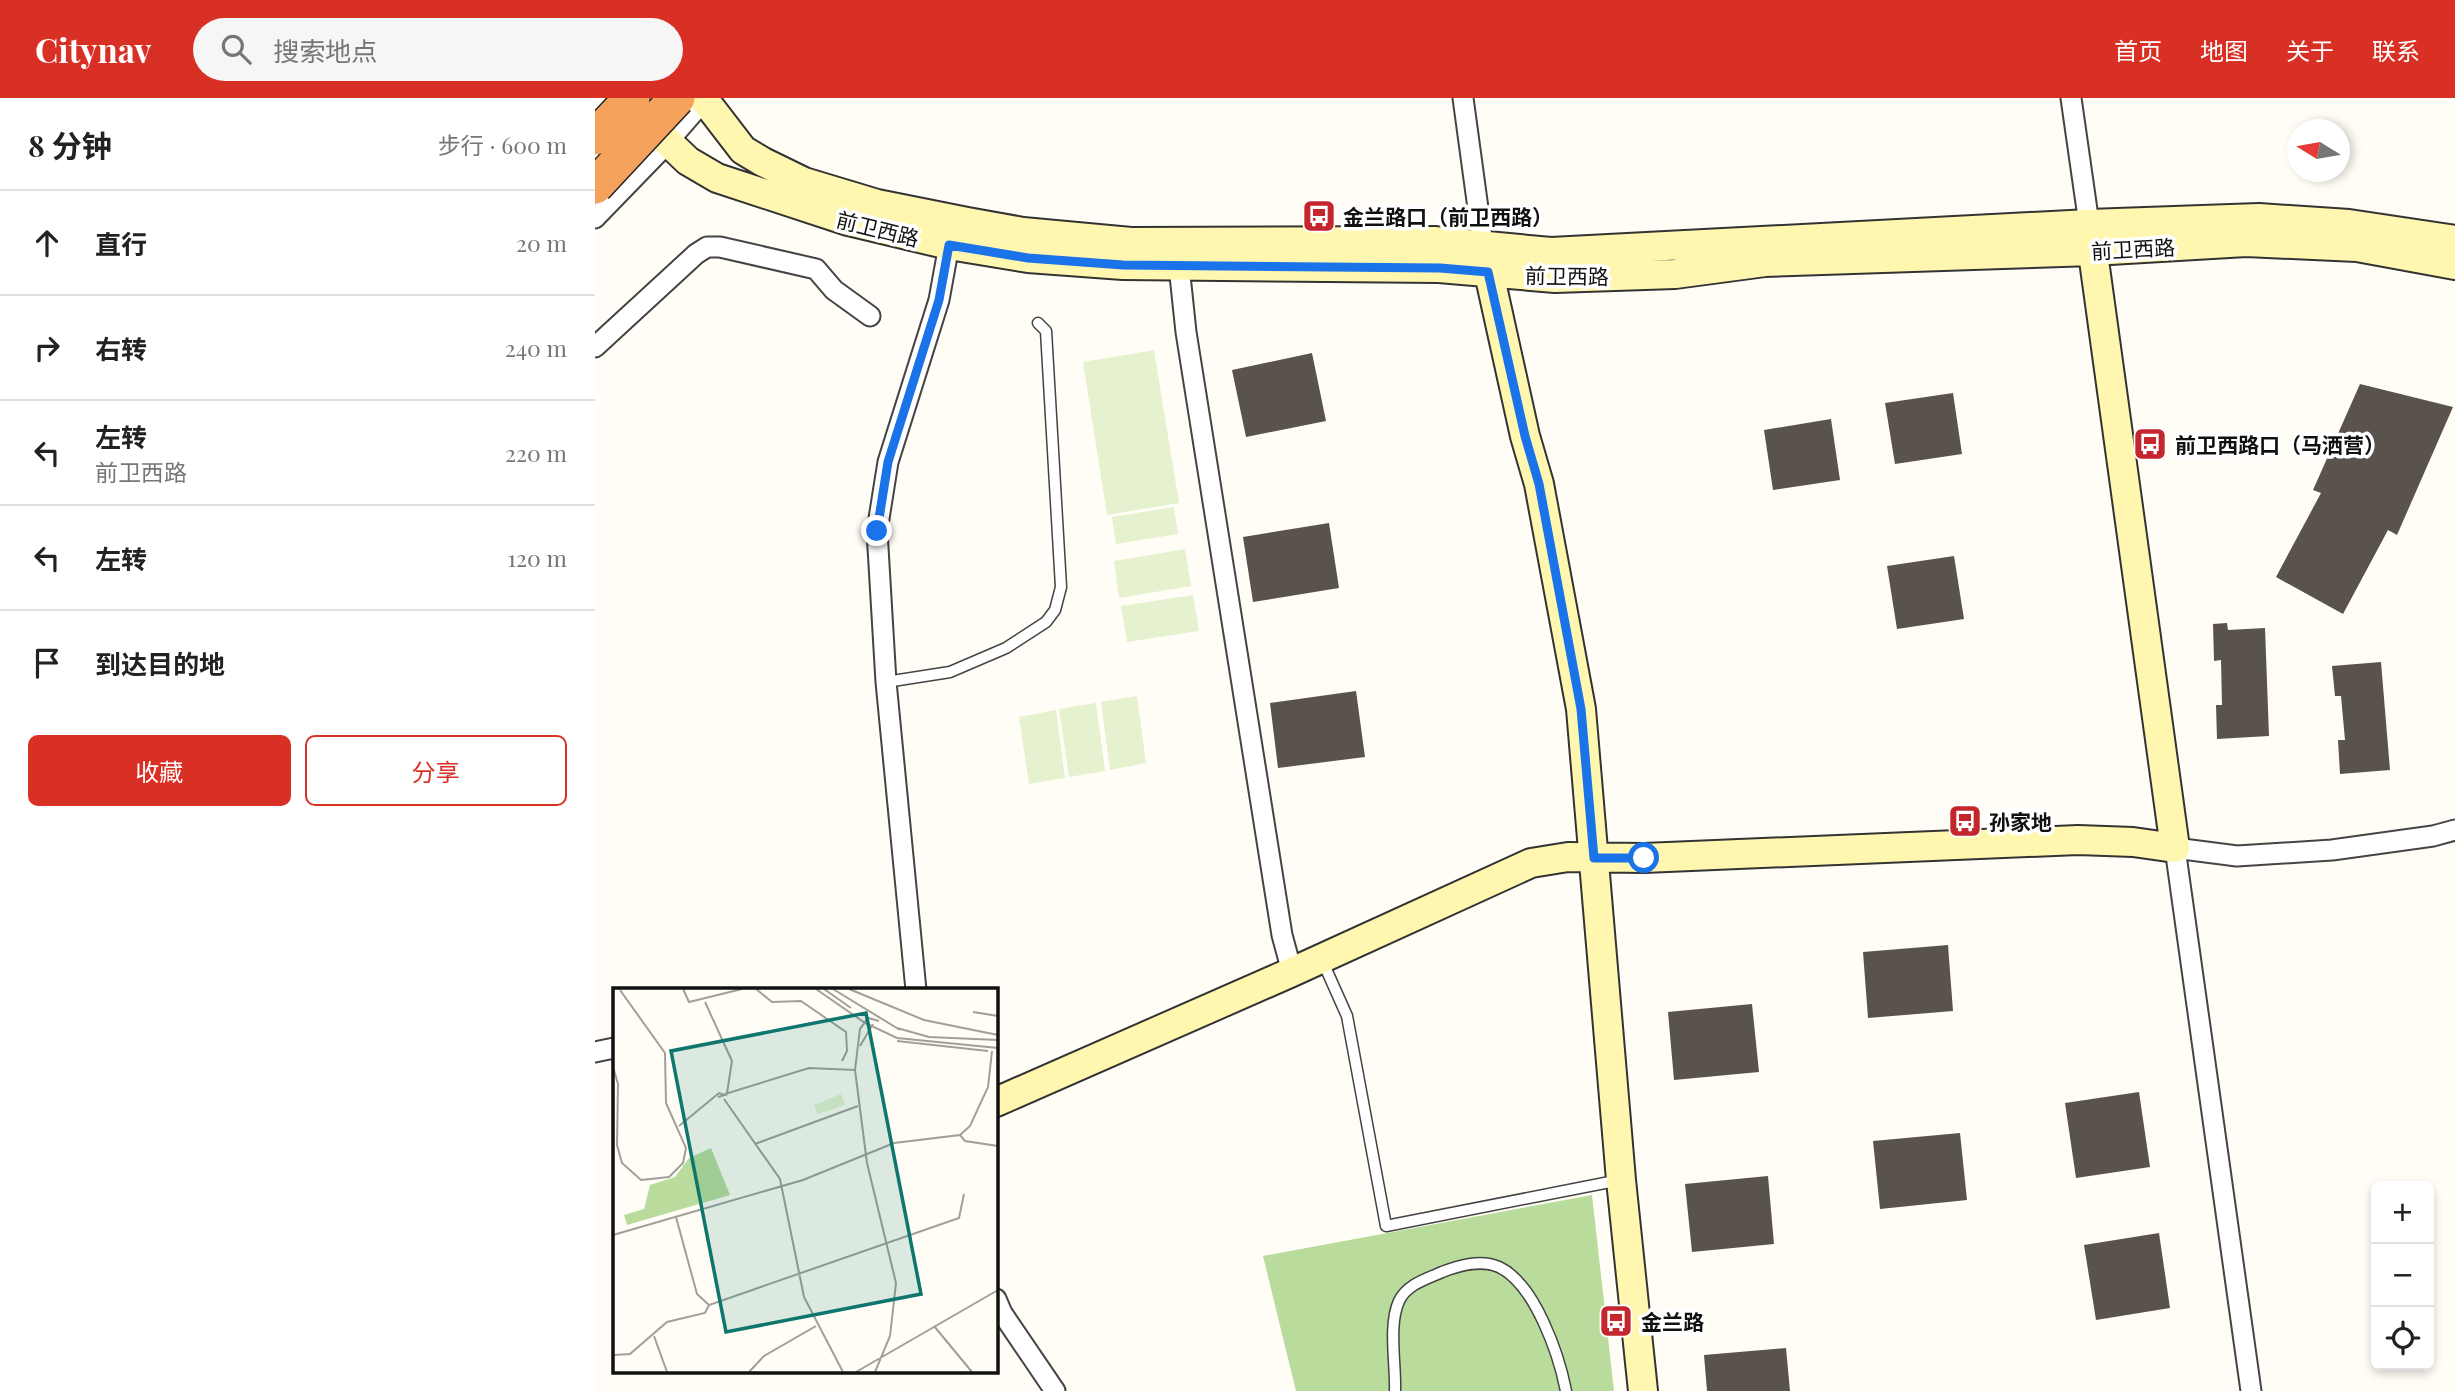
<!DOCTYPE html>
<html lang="zh">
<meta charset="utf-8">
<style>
body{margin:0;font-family:"Playfair Display","Noto Sans SC",serif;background:#f6f6f6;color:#222}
.controls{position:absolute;right:21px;bottom:21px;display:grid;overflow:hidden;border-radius:10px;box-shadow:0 4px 10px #0003}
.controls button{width:63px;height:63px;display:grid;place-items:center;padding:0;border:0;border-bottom:2px solid #e0e0e0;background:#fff;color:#222;font:35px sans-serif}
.compass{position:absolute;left:1692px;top:21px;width:63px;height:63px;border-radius:50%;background:#fff;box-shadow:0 4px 10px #0003;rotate:281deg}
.stop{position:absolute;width:21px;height:21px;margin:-16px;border:5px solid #1a73e8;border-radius:50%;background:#fff}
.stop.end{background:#1a73e8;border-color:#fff;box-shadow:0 2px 7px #0008}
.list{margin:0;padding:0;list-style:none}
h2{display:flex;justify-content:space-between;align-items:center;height:91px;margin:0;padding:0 28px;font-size:30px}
h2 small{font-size:23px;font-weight:400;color:#767676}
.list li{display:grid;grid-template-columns:46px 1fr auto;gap:21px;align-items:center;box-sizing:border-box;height:105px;padding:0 28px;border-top:2px solid #e0e0e0}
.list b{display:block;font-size:26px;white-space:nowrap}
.list p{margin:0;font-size:23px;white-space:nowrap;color:#767676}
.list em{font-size:23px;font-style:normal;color:#767676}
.actions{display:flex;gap:14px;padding:21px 28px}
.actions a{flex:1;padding:16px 0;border:2px solid #d93025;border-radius:10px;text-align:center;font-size:24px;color:#d93025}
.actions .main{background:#d93025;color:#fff}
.icon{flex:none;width:38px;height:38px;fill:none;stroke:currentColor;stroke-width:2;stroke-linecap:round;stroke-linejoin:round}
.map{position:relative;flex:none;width:1860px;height:1293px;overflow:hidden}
header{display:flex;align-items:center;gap:42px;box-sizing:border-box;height:98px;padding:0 35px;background:#d93025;color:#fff}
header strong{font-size:33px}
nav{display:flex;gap:38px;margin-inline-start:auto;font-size:24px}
.search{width:490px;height:63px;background:#f6f6f6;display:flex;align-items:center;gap:18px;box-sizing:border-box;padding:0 24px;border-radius:38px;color:#767676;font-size:26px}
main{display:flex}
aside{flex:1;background:#fff}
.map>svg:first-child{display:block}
.forest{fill:#b9dc9c}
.pitch{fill:#e6f2cf}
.building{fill:#5a524d}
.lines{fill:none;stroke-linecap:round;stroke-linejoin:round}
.lane-casing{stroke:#444;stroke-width:13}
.street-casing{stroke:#444;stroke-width:23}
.secondary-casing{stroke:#333;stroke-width:32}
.lane{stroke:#fff;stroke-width:10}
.street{stroke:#fff;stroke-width:19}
.secondary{stroke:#fff6b0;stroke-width:28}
.highway-bridge-casing{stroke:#222;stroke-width:38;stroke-linecap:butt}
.highway-bridge{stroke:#f5a25d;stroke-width:35}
.route{stroke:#1a73e8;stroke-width:9}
.labels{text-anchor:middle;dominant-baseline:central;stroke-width:7;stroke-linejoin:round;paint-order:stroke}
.poi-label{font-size:21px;font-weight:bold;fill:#111;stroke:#fff;text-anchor:start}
.street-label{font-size:21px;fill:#111;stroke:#fff}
.inset-road{fill:none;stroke:#a09f9a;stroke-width:2}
.view{fill:#0f766e;fill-opacity:0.15;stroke:#0f766e;stroke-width:3.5}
.inset-edge{fill:none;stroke:#111;stroke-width:3.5}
</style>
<header>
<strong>Citynav</strong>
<div class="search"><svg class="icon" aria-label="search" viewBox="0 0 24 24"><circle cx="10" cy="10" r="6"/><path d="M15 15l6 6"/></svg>搜索地点</div>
<nav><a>首页</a><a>地图</a><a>关于</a><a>联系</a></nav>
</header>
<main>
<aside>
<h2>8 分钟<small>步行 · 600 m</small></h2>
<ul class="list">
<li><svg class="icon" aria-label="ahead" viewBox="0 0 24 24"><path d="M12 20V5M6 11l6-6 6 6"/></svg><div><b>直行</b></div><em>20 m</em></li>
<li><svg class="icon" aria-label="right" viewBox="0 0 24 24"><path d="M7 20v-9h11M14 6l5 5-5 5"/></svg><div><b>右转</b></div><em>240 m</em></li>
<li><svg class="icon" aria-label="left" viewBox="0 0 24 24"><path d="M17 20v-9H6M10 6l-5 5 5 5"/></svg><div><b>左转</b><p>前卫西路</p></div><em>220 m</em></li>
<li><svg class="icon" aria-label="left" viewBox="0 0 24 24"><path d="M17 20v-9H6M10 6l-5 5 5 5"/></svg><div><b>左转</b></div><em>120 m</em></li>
<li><svg class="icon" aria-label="arrive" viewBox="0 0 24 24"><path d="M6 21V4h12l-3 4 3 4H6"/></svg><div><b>到达目的地</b></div></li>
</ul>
<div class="actions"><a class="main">收藏</a><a>分享</a></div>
</aside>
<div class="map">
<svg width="1860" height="1293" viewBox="0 0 1860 1293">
<rect width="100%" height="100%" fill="#fffdf5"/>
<path class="forest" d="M 997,1097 L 1019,1293 L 701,1293 L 668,1158 Z"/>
<path class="pitch" d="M 559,252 L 584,405 L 512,417 L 488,264 Z
M 579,409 L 583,436 L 521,446 L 517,419 Z
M 590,451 L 596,488 L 524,500 L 519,463 Z
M 598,497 L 604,533 L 532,544 L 526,508 Z
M 542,598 L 551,665 L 515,672 L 506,604 Z
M 501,605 L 510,673 L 474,679 L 464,611 Z
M 461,612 L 470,680 L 434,686 L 424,619 Z"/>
<path class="building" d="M 717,255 L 731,323 L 651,339 L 637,272 Z
M 1765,286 L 1858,309 L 1802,437 L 1793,432 L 1748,516 L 1681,479 L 1726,395 L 1718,392 Z
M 1358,295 L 1367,356 L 1300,366 L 1290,305 Z
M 1236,321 L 1245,382 L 1178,392 L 1169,332 Z
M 734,425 L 744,490 L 658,504 L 648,439 Z
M 1359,458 L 1369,521 L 1302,531 L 1292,468 Z
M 1632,525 L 1633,532 L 1670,530 L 1674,638 L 1622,641 L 1621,607 L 1627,607 L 1626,562 L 1619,563 L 1618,526 Z
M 1786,564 L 1795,672 L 1745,676 L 1743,642 L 1750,642 L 1746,598 L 1740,598 L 1737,568 Z
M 761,593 L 770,659 L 683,670 L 675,605 Z
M 1353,847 L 1358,913 L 1273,920 L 1268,854 Z
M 1157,906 L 1164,974 L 1079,982 L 1073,914 Z
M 1544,994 L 1555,1069 L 1481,1080 L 1470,1005 Z
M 1365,1035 L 1372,1102 L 1285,1111 L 1278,1043 Z
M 1173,1078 L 1179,1146 L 1097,1154 L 1090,1086 Z
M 1564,1135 L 1575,1210 L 1501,1222 L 1489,1147 Z
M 1191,1250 L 1195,1293 L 1112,1293 L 1109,1257 Z"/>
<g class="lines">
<defs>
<path id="lane" d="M 291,584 L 355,574 L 411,550 L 451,524 L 460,512 L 466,489 L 451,233 L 443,225
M 727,862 L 752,918 L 791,1128 L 1025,1082
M 800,1293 C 801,1266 793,1227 804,1203 C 812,1186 832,1181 847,1174 C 865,1167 886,1161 904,1169 C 940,1186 964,1257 971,1293"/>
<path id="street" d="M 868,0 L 888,147
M 1476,0 L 1494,126
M 0,120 L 64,54 L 111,0
M 584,168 L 591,234 L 687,837 L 697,874
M 0,249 L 101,156 L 112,149 L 125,149 L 221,171 L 239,192 L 275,218
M 321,892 L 291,584 L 282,433 L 293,364 L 344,202 L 354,147
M 0,954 L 19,950
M 401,1201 L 407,1215 L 460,1293
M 1656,1293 L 1580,750 L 1642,758 L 1737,752 L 1838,738 L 1860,732"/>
<path id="secondary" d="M 108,0 L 148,52 L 168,64 L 209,84 L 282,106 L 372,124 L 428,134 L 536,144 L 839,143 L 956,154 L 1494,126 L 1664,120 L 1754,126 L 1860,142
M 45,13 L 73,44 L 93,63 L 122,80 L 253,123 L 354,147 L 433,160 L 528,167 L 844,170 L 960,180 L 1080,176 L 1170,164 L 1498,153 L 1651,144 L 1762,149 L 1860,167
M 890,157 L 930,338 L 944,386 L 986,611 L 1026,1082 L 1048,1293
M 401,1004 L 697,874 L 936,765 L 973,759 L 1049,760 L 1483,742 L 1538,744 L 1580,750 L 1494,126"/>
</defs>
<use href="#lane" class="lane-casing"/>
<use href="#street" class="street-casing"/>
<use href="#secondary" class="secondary-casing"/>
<use href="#lane" class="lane"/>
<use href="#street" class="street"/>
<use href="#secondary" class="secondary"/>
<defs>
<path id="highway-bridge" d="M 0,39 L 37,0
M 0,88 L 82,0"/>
</defs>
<use href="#highway-bridge" class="highway-bridge-casing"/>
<use href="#highway-bridge" class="highway-bridge"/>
</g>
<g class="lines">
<path class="route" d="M 282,433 L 293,364 L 344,202 L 354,147 L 433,160 L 528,167 L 845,170 L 893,174 L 930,338 L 944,386 L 986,611 L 999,760 L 1049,760"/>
</g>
<defs>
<symbol id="bus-square" viewBox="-11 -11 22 22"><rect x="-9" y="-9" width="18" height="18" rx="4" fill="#c4262e" stroke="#fff"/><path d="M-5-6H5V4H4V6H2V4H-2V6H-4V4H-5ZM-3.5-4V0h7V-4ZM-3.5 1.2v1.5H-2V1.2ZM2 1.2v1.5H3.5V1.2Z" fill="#fff"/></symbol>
</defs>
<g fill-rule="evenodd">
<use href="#bus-square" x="705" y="99" width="38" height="38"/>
<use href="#bus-square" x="1536" y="327" width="38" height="38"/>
<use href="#bus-square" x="1351" y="704" width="38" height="38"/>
<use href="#bus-square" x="1002" y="1204" width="38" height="38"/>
</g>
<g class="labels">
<g class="poi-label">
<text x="748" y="118">金兰路口（前卫西路）</text>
<text x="1580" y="346">前卫西路口（马洒营）</text>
<text x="1394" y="723">孙家地</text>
<text x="1046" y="1223">金兰路</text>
</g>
<g class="street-label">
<text transform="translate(283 130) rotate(14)">前卫西路</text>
<text transform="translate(1538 150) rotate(-3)">前卫西路</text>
<text transform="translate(972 177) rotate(1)">前卫西路</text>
</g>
</g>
<g transform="translate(18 890)">
<rect width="385" height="385" fill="#fffdf5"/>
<path d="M 98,160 L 117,207 L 14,237 L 11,227 L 31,221 L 37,197 L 62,189 L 76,170 Z" fill="#b9dc9c"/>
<path d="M 228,106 L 232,117 L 205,126 L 201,117 Z" fill="#e6f2cf"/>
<path class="inset-road" d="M 70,1 L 76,14 L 129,1M 143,1 L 159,14 L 188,13 L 233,44 L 234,63 L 229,73M 203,1 L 252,35 L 284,50 L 385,60M 211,1 L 238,20M 220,1 L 287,42M 236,1 L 311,32 L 385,47M 92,14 L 119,73 L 114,105M 360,24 L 385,28M 284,40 L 316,49 L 385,52M 284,53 L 375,63M 247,58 L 260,36M 0,79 L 5,96 L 4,157 L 9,175 L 28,192 L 56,189 L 70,175 L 73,160 L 53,115 L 52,65 L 7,2M 112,106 L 196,80 L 242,82M 111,111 L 167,191 L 191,309 L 230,384M 66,138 L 106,105 L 112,107 L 105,109M 347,147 L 352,153 L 385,158M 142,156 L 245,118M 63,229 L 84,306 L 96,317M 0,247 L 190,192 L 281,155 L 347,147 L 357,138 L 375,99 L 379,63M 321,338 L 359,384M 41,348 L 54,384M 0,367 L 17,366 L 54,334 L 92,325 L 96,317 L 346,230 L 351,206M 136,384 L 151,368 L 203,338M 243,384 L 385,302M 262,384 L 277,348 L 283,295 L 254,175 L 242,82 L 247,41 L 255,30 L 266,33"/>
<path class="view" d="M 253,25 L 308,306 L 113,344 L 58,63 Z"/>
<rect width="385" height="385" class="inset-edge"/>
</g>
</svg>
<div class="controls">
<button>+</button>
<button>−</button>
<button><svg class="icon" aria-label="locate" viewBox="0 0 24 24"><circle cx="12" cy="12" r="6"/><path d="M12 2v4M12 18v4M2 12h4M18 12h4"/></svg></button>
</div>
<svg class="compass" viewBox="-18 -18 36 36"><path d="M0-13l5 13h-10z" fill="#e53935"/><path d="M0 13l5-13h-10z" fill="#767676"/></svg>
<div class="stop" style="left:1049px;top:760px"></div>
<div class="stop end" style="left:282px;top:433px"></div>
</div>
</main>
